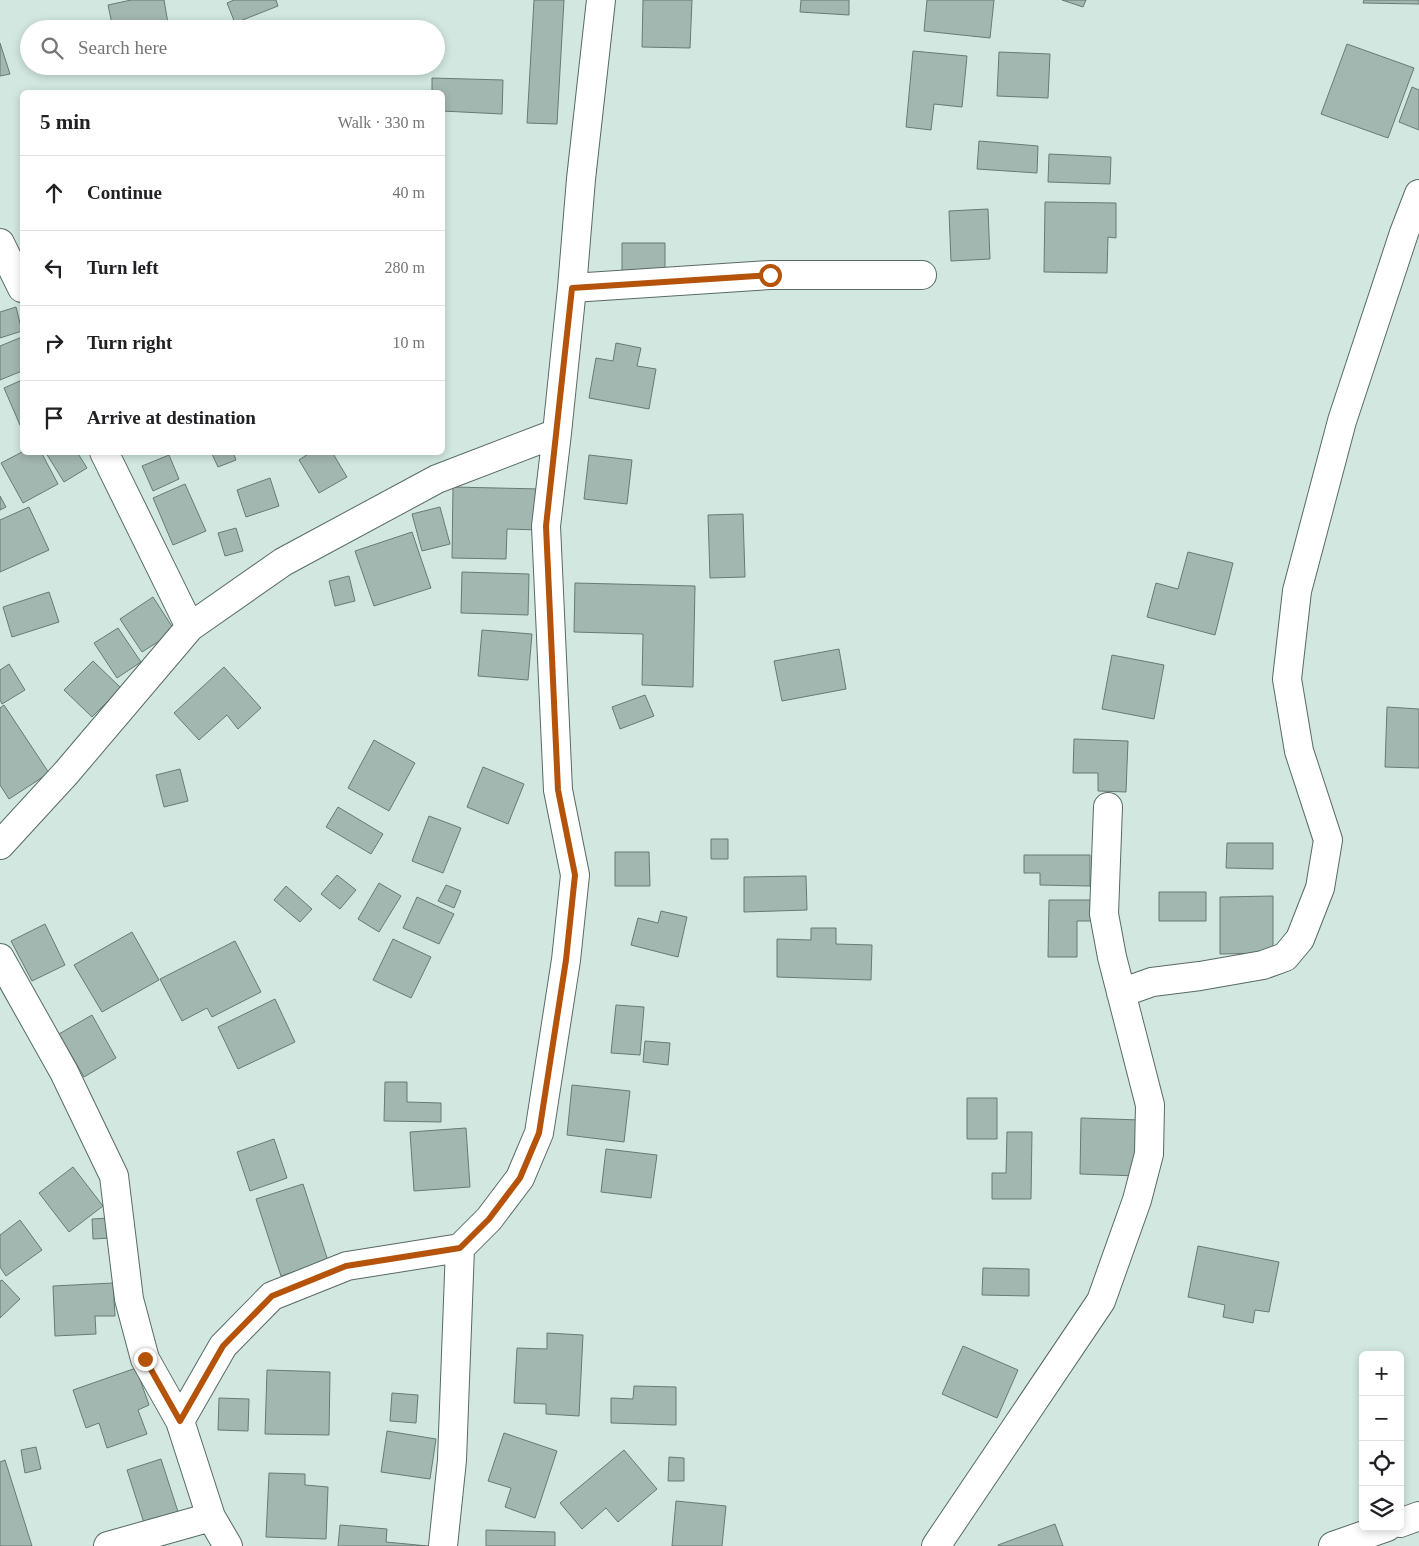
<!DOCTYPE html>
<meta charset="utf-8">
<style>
body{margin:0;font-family:"Times New Roman",serif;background:#f6f6f6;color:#202124}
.controls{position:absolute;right:15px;bottom:15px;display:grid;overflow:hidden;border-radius:8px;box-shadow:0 2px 8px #0003}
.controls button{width:45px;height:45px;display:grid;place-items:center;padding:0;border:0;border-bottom:1px solid #e0e0e0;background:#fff;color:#202124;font:25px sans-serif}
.stop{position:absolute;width:15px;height:15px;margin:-11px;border:4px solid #b45309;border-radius:50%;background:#fff}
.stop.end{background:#b45309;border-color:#fff;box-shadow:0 1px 5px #0008}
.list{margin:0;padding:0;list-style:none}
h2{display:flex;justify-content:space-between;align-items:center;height:65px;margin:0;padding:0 20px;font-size:21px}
h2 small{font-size:16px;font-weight:400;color:#757577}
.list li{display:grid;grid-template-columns:32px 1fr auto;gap:15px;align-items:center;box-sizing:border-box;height:75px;padding:0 20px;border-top:1px solid #e0e0e0}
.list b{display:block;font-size:19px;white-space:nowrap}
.list em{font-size:16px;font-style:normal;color:#757577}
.icon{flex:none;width:28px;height:28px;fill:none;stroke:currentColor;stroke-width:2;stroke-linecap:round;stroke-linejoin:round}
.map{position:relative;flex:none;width:1419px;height:1546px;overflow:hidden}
.search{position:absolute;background:#fff;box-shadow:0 2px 8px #0003;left:20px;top:20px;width:425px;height:55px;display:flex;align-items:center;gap:12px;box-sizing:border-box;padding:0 18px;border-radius:28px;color:#757577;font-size:19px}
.panel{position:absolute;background:#fff;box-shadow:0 2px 8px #0003;left:20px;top:90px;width:425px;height:365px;border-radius:8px}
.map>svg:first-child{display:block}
.building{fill:#a2b7af;stroke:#677b74}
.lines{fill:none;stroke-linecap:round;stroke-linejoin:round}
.minor-casing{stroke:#576b64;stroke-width:30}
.minor{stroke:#fff;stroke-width:28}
.route{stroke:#b45309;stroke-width:6}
</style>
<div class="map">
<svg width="1419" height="1546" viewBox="0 0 1419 1546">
<rect width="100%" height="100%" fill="#d1e7e0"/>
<path class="building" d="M 131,0 L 164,0 L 169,29 L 113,29 L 108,5 Z
M 234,0 L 276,0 L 278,6 L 235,23 L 227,3 Z
M 534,0 L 564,0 L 557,124 L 527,123 Z
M 643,0 L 692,0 L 690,48 L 642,47 Z
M 801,0 L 849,0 L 849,15 L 800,12 Z
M 927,0 L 994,0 L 990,38 L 924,31 Z
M 1062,0 L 1086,0 L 1083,7 Z
M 1364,0 L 1419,0 L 1419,4 L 1363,3 Z
M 0,43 L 10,74 L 0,76 Z
M 1347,44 L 1414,68 L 1388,138 L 1321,114 Z
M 913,51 L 967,56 L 962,107 L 934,104 L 931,130 L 906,127 Z
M 999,52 L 1050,54 L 1048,98 L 997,96 Z
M 432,78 L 503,80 L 502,114 L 442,111 L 442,92 L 432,92 Z
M 1412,87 L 1419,90 L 1419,130 L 1399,122 Z
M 979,141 L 1038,146 L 1037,173 L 977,169 Z
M 1049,154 L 1111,157 L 1110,184 L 1048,182 Z
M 1045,202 L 1116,203 L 1116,238 L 1108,237 L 1107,273 L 1044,272 Z
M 988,209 L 990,259 L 951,261 L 949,211 Z
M 622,243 L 665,243 L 665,275 L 622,275 Z
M 16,307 L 22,331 L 0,338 L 0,312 Z
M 22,337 L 22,371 L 0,380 L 0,346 Z
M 616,343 L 641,348 L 637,366 L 656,369 L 649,409 L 589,398 L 596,358 L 613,361 Z
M 22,380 L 22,424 L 20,425 L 4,388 Z
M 22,452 L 41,452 L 58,484 L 23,503 L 1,463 Z
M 77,452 L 87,468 L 64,482 L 46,453 Z
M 211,452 L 233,452 L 236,460 L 218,467 Z
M 311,452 L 332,452 L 347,477 L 319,493 L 299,460 Z
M 169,455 L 179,479 L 153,491 L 142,466 Z
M 589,455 L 632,460 L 627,504 L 584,499 Z
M 270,478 L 279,506 L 246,517 L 237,490 Z
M 185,484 L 206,531 L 173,545 L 153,498 Z
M 453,487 L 540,489 L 539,530 L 507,529 L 506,559 L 452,558 Z
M 0,496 L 6,507 L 0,510 Z
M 29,507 L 49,550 L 0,572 L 0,520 Z
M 440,507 L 450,544 L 422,551 L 412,514 Z
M 743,514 L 745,577 L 710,578 L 708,515 Z
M 236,528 L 243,551 L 225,556 L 218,533 Z
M 412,532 L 431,588 L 374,606 L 355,551 Z
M 1188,552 L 1233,563 L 1215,635 L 1147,617 L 1156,583 L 1178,589 Z
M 462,572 L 529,574 L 528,615 L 461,613 Z
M 349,576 L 355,601 L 335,606 L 329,581 Z
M 575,583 L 695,586 L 693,687 L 642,685 L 643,634 L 574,632 Z
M 49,592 L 59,622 L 12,637 L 3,607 Z
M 153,597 L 175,631 L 142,652 L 120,619 Z
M 118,628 L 141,662 L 117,678 L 94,643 Z
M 482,630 L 532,634 L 528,680 L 478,676 Z
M 839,649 L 846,689 L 782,701 L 774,661 Z
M 1112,655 L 1164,665 L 1154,719 L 1102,709 Z
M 93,661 L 121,688 L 92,717 L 64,690 Z
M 9,664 L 25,690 L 2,704 L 0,700 L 0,670 Z
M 224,667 L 261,708 L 238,729 L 227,715 L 199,740 L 174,713 Z
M 645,695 L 654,716 L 620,729 L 612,707 Z
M 4,705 L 49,773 L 9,799 L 0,785 L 0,708 Z
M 1387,707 L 1419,709 L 1419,768 L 1385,767 Z
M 1074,739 L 1128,741 L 1126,792 L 1098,791 L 1098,773 L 1073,773 Z
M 374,740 L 415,763 L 389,811 L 348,788 Z
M 483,767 L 524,784 L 508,824 L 467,807 Z
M 180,769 L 188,801 L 164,807 L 156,775 Z
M 338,807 L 383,834 L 371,854 L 326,827 Z
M 429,816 L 461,828 L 443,873 L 412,861 Z
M 711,839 L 728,839 L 728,859 L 711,859 Z
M 1227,843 L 1273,843 L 1273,869 L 1226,868 Z
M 615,852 L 649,852 L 650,886 L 615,886 Z
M 1024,855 L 1090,855 L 1090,886 L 1040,885 L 1040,873 L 1024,873 Z
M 337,875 L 356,890 L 340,909 L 321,894 Z
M 806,876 L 807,910 L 744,912 L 744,877 Z
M 379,883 L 401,896 L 379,932 L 358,919 Z
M 446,885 L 461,891 L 454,908 L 438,901 Z
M 286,886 L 312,909 L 300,922 L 274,900 Z
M 1159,892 L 1206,892 L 1206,921 L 1159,921 Z
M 1273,896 L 1273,953 L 1220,954 L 1220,897 Z
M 417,897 L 454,914 L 439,944 L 403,928 Z
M 1049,900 L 1099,900 L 1099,921 L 1077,921 L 1077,957 L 1048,957 Z
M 661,911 L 687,917 L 678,957 L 631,945 L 638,918 L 658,923 Z
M 45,924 L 65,965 L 32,981 L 11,941 Z
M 811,928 L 836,928 L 836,944 L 872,945 L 871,980 L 777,977 L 777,939 L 811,940 Z
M 132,932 L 159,980 L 102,1012 L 74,965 Z
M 393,939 L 431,957 L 411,998 L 373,980 Z
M 235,941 L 261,992 L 212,1017 L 207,1008 L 182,1021 L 160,979 Z
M 275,999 L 295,1042 L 238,1069 L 218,1027 Z
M 616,1005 L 644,1007 L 640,1055 L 611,1053 Z
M 92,1015 L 116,1058 L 84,1077 L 59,1034 Z
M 645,1041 L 670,1043 L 668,1065 L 643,1062 Z
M 385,1082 L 407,1082 L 407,1102 L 441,1103 L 441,1122 L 384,1121 Z
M 572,1085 L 630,1091 L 624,1142 L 567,1135 Z
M 967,1098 L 997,1098 L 997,1139 L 967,1139 Z
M 1081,1118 L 1140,1120 L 1138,1176 L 1080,1174 Z
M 466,1128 L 470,1187 L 414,1191 L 410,1132 Z
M 1007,1132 L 1032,1132 L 1031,1199 L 992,1199 L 992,1173 L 1006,1173 Z
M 274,1139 L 287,1178 L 250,1191 L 237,1152 Z
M 606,1149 L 657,1155 L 651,1198 L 601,1192 Z
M 73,1167 L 103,1206 L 69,1232 L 39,1193 Z
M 303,1184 L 328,1261 L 281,1276 L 256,1199 Z
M 110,1218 L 111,1238 L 93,1239 L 92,1219 Z
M 20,1220 L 42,1250 L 6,1276 L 0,1267 L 0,1235 Z
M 1198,1246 L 1279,1262 L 1269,1312 L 1255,1310 L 1253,1323 L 1223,1317 L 1225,1305 L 1188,1297 Z
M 983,1268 L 1029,1269 L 1029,1296 L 982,1295 Z
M 2,1280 L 20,1299 L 0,1318 L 0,1281 Z
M 113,1283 L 115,1316 L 95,1316 L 96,1334 L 55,1336 L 53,1286 Z
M 547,1333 L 583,1335 L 579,1416 L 546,1414 L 546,1404 L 514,1403 L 517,1348 L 547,1349 Z
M 963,1346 L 1018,1370 L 997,1418 L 942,1394 Z
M 136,1368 L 149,1405 L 138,1410 L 147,1434 L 107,1448 L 99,1423 L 86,1428 L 73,1390 Z
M 267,1370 L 330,1372 L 329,1435 L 265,1434 Z
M 634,1386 L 676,1387 L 676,1425 L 611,1423 L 611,1398 L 633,1399 Z
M 392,1393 L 418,1395 L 416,1423 L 390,1421 Z
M 219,1398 L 249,1399 L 248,1431 L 218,1430 Z
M 387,1431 L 436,1439 L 430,1479 L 381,1472 Z
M 504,1433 L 557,1451 L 535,1518 L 505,1507 L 511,1488 L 488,1481 Z
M 36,1447 L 41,1469 L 25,1473 L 21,1450 Z
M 624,1450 L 657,1489 L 618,1522 L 606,1508 L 582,1529 L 560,1503 Z
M 669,1457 L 684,1458 L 684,1481 L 668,1481 Z
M 161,1459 L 179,1515 L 145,1526 L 127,1470 Z
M 5,1460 L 32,1546 L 0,1546 L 0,1462 Z
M 269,1473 L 305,1474 L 305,1485 L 328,1487 L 326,1539 L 266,1537 Z
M 676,1501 L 726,1506 L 722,1546 L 672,1546 Z
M 1055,1524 L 1063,1546 L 998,1546 L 998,1545 Z
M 340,1525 L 387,1529 L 386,1542 L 428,1546 L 338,1546 Z
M 486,1530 L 555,1532 L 555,1546 L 486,1546 Z"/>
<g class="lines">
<defs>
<path id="minor" d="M 0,243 L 22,288
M 572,288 L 770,275 L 922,275
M 104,452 L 190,627
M 0,845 L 67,772 L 190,627 L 283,562 L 437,479 L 557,433
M 0,958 L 64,1072 L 114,1176 L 129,1299 L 145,1359 L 180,1421 L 211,1517 L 228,1546
M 1121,993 L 1152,982 L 1200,976 L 1263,965 L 1285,957 L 1300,939 L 1320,888 L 1328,840 L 1299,751 L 1287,679 L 1297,591 L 1342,421 L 1404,233 L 1419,194
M 180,1421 L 223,1346 L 272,1296 L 347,1266 L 460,1248
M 1400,1523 L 1419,1516
M 108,1546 L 211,1517
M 443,1546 L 452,1460 L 460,1248 L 489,1219 L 520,1178 L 539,1133 L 566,960 L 575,875 L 558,790 L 546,526 L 557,433 L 572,288 L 581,179 L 601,0
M 936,1546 L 1101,1301 L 1137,1200 L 1149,1154 L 1150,1105 L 1112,957 L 1104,914 L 1108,807
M 1333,1546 L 1387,1527"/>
</defs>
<use href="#minor" class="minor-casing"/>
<use href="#minor" class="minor"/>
</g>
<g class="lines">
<path class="route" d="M 145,1359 L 180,1421 L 223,1346 L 272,1296 L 346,1266 L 460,1248 L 489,1219 L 520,1178 L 539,1133 L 566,960 L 575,875 L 558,790 L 546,526 L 572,288 L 770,275"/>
</g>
</svg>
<div class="controls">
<button>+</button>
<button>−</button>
<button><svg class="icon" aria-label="locate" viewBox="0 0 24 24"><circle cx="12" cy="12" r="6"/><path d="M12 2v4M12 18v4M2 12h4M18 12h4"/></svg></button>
<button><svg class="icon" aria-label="layers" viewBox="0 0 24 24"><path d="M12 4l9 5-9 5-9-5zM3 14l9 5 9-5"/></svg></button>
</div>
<div class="stop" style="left:770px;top:275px"></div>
<div class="stop end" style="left:145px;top:1359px"></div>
<div class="search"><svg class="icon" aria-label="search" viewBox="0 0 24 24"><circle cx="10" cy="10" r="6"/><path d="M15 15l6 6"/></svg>Search here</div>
<section class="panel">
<h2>5 min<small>Walk · 330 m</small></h2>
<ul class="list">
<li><svg class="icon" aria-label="ahead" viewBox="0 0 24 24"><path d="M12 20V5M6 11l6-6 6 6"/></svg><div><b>Continue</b></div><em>40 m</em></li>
<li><svg class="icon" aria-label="left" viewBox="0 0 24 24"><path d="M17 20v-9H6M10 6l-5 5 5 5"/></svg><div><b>Turn left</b></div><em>280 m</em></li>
<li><svg class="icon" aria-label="right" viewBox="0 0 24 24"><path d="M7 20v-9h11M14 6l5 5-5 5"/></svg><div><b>Turn right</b></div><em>10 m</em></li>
<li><svg class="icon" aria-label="arrive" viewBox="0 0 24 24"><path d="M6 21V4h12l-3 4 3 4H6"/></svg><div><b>Arrive at destination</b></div></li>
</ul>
</section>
</div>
